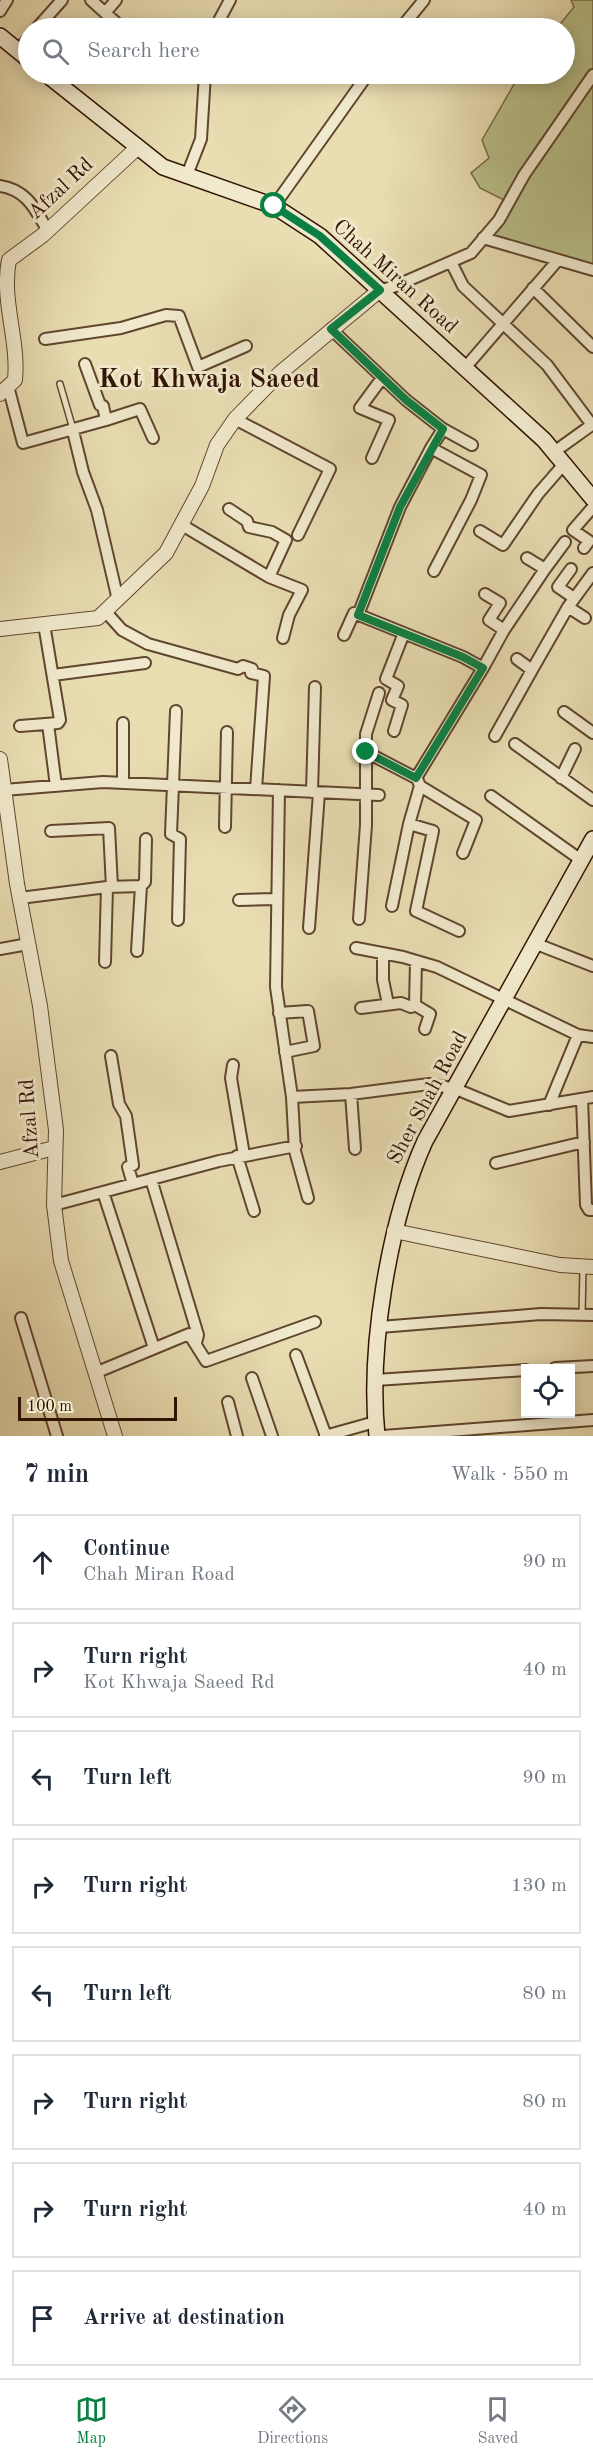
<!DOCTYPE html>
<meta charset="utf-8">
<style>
body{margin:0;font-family:"Old Standard TT",serif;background:#f6f6f7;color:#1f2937}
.controls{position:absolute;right:18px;bottom:18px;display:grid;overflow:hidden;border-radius:0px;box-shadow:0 3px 15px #0003}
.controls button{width:54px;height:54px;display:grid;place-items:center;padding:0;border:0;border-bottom:2px solid #e0e1e3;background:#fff;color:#1f2937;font:30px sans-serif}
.scale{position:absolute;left:18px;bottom:15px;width:159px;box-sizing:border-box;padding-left:6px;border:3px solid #321403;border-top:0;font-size:16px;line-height:21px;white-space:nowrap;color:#321403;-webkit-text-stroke:4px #f1e9cd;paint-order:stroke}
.stop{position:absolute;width:18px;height:18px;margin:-14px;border:4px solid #0b8043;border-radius:50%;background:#fff}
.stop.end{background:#0b8043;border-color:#fff;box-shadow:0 2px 6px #0008}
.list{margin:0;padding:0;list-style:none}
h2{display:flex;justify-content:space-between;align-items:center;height:78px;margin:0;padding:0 24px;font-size:26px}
h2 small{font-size:20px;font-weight:400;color:#747a83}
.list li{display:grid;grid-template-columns:39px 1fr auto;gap:18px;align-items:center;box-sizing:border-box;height:96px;margin:0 12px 12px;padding:0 12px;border:2px solid #e0e1e3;border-radius:0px}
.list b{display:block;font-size:22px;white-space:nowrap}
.list p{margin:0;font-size:20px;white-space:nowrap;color:#747a83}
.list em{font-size:20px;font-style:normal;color:#747a83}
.icon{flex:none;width:33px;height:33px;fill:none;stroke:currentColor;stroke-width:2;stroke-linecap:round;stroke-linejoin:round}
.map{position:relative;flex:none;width:593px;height:1436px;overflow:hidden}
.search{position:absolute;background:#fff;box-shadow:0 3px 15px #0003;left:18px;right:18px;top:18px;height:66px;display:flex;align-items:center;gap:15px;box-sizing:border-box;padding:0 21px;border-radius:33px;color:#747a83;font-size:22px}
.sheet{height:942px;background:#fff}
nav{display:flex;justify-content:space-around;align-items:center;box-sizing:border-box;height:84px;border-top:2px solid #e0e1e3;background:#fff;font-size:16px;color:#747a83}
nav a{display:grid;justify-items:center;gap:3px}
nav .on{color:#0b8043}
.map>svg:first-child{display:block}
.green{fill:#b9c08a;stroke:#766a46;stroke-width:1.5}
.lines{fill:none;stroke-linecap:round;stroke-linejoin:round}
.service-casing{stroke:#60462f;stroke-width:8}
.minor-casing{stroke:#60462f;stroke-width:14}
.tertiary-casing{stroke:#60462f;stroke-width:16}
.secondary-casing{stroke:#321403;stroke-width:18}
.service{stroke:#f1e9cd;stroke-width:5}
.minor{stroke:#f1e9cd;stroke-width:10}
.tertiary{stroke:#f1e9cd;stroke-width:14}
.secondary{stroke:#f1e9cd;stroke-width:15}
.route{stroke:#0b8043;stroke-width:8}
.labels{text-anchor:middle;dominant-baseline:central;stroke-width:6;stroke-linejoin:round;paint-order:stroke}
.street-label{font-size:21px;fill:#321403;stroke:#f1e9cd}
.district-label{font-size:27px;font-weight:bold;fill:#321403;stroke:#f1e9cd}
</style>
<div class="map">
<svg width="593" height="1436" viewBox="0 0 593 1436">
<rect width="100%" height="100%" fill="#e9ddb2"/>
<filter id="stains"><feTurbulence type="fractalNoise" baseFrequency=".00333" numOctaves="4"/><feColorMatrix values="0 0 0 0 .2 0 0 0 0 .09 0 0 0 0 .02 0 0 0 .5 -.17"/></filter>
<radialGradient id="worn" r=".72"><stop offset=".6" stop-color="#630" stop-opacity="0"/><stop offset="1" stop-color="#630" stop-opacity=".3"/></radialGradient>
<path class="green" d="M 571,0 L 593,0 L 593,270 L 483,238 L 506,201 L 480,188 L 471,173 L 489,158 L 482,140 L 520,74 L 564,74 L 564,28 L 557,28 L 574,7 Z"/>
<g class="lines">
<defs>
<path id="service" d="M 60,384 L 73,429
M 582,1315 L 583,1268"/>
<path id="minor" d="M 91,0 L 122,28
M 0,11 L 7,0
M 105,13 L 116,0
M 37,28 L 62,0
M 215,28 L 230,0
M 401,28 L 424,0
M 18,50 L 28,39
M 187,175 L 201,139 L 205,74
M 0,186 C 27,190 35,209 48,231
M 274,206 L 368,74
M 483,238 L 593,270
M 451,262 L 463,286 L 547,365 L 592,425
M 533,288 L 593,347
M 380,290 L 393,287 L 471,253 L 499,220 L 524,175 L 593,75
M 331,329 L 406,400 L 443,429 L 431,448
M 45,339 L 121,328 L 166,315 L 179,316 L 198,367 L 246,346
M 464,369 L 558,260
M 8,386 L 23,443 L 106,420 L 103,406 L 100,405 L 85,364
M 235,419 L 330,469 L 298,535
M 106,420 L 140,409 L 153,438
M 443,429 L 472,445
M 73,431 L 83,472 L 97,510 L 118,600
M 554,452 L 593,424
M 372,458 L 389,420 L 360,408 L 382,378
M 229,509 L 247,521 L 249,527 L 272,532 L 286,540 L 269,577
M 182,525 L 269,577 L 302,590 L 289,615 L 283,638
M 480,531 L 503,545 L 538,494 L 564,464
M 584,548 L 589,541 L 573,530 L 593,507
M 545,569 L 565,542
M 571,569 L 558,587 L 574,598
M 105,611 L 122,630 L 148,644 L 238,669 L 243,666 L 252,669 L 251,673 L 264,676 L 256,789
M 358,615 L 400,507 L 431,448 L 481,475 L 471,500 L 434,571
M 585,618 L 568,607 L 593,573
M 504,630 L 545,569 L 527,558
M 344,635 L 354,613 L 463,657 L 483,668 L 416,778 L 366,752
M 517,659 L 532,670 L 568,607
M 483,668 L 504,630 L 489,620 L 500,603 L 485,594
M 53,675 L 145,663
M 176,711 L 171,834 L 180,839 L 178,920
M 564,712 L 593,733
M 48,724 L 56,786
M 20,726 L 58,723 L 60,720 L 44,624
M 394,731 L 402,705 L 392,700 L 398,686 L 386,679 L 404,633
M 495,736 L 532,670
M 515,744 L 593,800
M 561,778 L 575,749
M 418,781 L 420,786 L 476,820 L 463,853
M 123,782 L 123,723
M 420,786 L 409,824 L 433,831 L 416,911 L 459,931
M 4,790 L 103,782 L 379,795
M 279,790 L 276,987 L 292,1097 L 295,1151 L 308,1198
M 312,792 L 315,687
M 491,796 L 581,860
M 225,827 L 227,732
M 51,831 L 109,828 L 112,887
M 141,886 L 145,882 L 146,839
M 107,887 L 141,886 L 137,951
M 20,898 L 107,887 L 105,962
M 239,900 L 276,899
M 392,906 L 409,824
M 359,919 L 366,825 L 366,734 L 379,693
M 309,928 L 319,793
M 534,943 L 593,966
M 356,948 L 403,957 L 437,967 L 578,1035 L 593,1037
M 0,949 L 28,944
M 383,953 L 383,980 L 388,1004
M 416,961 L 415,1005 L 430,1014 L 425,1029
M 361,1008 L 401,1003 L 411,1007 L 415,1005
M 279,1013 L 308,1011 L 314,1046 L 285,1052
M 111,1056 L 119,1104 L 126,1116 L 133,1165 L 128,1167 L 133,1184
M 233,1065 L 231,1078 L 244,1155
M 351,1094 L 355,1149
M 292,1097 L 351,1094 L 429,1084 L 456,1089 L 509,1111 L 593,1097
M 582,1099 L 586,1205 L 589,1210 L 593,1210
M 549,1105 L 578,1035
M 237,1156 L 254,1211
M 496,1163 L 584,1142
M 151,1179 L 198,1335 L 196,1343
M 103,1192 L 154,1348
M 54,1205 L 219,1161 L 296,1146
M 21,1318 L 57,1436
M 380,1327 L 541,1314 L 593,1315
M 296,1355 L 326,1436
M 555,1368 L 593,1366
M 95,1373 L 189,1334 L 206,1361 L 315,1322
M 252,1378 L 272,1436
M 376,1380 L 526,1370
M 228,1402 L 237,1436
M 325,1436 L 375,1422
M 383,1436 L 593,1420"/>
<path id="tertiary" d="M 0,394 L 15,380 C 19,340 1,300 9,260 L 43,235 L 138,147
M 0,629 L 98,618 L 166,553 L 202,486 L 217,445 L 235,419 L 280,373 L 380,290
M 0,759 L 17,884 L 40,1006 L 56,1130 L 54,1205 L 61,1261 L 115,1436
M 0,1162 L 54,1148
M 394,1231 L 560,1265 L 593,1267"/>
<path id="secondary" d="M 0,36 L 28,59
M 46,74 L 163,167 L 274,206 L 320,236 L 544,440 L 593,499
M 377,1436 C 368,1348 389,1221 425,1141 L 593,839"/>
</defs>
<use href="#service" class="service-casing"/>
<use href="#minor" class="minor-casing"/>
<use href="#tertiary" class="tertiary-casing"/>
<use href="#secondary" class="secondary-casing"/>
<use href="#service" class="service"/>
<use href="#minor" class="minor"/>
<use href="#tertiary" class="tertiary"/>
<use href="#secondary" class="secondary"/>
</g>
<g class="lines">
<path class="route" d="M 274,206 L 320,236 L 380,290 L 331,329 L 406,400 L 443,429 L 400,507 L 358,615 L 463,657 L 483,668 L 416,778 L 366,752"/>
</g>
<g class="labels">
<g class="street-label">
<text transform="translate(61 189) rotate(-43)">Afzal Rd</text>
<text transform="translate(395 277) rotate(42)">Chah Miran Road</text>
<text transform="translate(428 1098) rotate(-62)">Sher Shah Road</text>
<text transform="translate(30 1119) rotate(-94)">Afzal Rd</text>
</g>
<g class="district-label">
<text x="209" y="379">Kot Khwaja Saeed</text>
</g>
</g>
<rect width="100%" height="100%" filter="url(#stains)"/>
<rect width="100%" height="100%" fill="url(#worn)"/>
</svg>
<div class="controls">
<button><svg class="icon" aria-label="locate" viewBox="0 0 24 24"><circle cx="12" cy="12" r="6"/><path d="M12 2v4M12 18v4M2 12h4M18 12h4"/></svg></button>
</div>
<div class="scale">100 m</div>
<div class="stop" style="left:274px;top:206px"></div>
<div class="stop end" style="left:366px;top:752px"></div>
<div class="search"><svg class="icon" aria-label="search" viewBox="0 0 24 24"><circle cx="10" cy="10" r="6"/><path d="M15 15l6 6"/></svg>Search here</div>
</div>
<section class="sheet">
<h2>7 min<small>Walk · 550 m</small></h2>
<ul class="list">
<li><svg class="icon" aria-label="ahead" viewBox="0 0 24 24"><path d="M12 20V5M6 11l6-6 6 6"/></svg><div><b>Continue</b><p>Chah Miran Road</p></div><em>90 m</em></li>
<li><svg class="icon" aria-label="right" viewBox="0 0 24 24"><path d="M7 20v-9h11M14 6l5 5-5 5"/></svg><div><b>Turn right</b><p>Kot Khwaja Saeed Rd</p></div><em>40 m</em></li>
<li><svg class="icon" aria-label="left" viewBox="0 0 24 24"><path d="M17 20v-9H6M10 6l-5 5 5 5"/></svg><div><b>Turn left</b></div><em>90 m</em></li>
<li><svg class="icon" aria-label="right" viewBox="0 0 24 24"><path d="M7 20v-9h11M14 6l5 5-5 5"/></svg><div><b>Turn right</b></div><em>130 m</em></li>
<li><svg class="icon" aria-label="left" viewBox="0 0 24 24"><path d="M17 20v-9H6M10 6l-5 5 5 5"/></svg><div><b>Turn left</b></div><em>80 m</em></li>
<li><svg class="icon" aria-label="right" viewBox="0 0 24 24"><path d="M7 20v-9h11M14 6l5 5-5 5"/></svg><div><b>Turn right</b></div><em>80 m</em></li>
<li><svg class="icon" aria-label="right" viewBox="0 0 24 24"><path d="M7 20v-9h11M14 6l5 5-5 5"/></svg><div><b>Turn right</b></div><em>40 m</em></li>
<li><svg class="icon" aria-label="arrive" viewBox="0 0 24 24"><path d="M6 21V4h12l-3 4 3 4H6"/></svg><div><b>Arrive at destination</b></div></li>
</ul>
</section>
<nav>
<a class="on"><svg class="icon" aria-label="map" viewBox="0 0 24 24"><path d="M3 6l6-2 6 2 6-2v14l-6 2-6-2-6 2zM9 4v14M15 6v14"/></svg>Map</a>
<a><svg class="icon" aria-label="directions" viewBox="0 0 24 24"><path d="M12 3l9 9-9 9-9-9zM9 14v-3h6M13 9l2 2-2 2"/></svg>Directions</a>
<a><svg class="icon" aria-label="saved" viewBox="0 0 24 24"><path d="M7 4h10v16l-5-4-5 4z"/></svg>Saved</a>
</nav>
